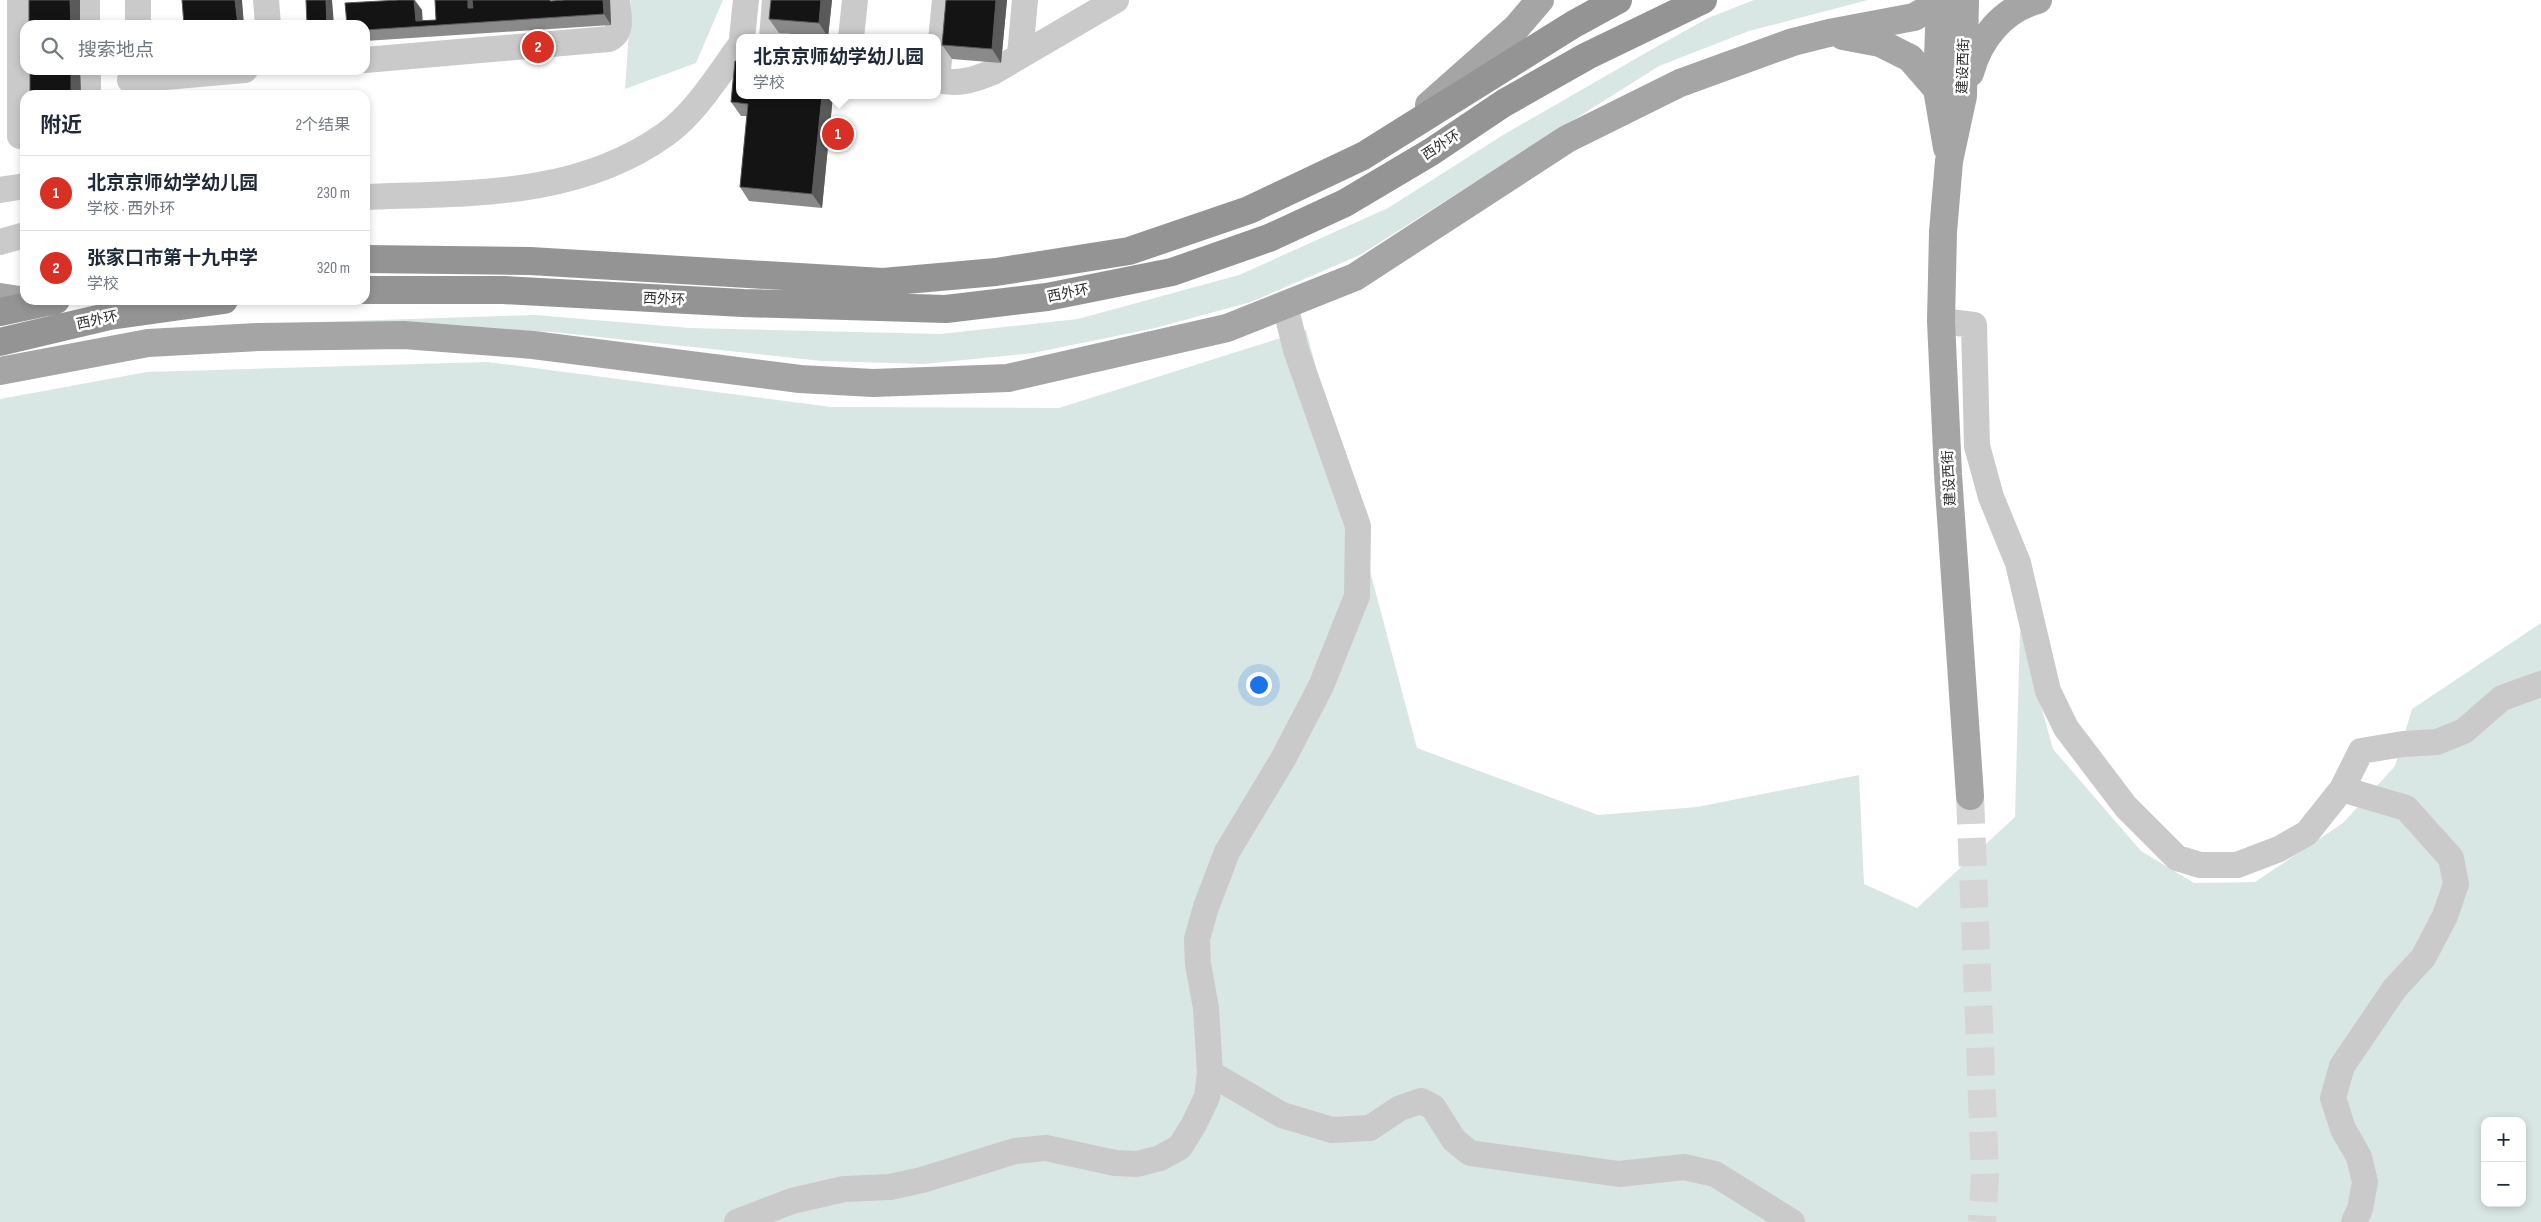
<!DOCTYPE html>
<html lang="zh">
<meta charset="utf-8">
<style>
body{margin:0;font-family:"Sofia Sans Condensed","Noto Sans SC",sans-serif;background:#f6f6f7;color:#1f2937}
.controls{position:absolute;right:15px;bottom:15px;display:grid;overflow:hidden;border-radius:10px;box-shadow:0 2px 8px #0003}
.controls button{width:45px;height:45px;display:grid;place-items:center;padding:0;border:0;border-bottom:1px solid #e0e1e3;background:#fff;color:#1f2937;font:25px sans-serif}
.you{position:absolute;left:1258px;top:684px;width:18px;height:18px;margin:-12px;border:4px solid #fff;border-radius:50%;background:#1a73e8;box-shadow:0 0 0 8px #1a73e833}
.badge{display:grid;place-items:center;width:32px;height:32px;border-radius:50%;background:#d93025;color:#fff;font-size:16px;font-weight:700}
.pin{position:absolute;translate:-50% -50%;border:2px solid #fff;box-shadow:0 1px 5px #0006}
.popup{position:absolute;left:736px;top:34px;width:205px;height:65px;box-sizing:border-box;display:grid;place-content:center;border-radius:10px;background:#fff;filter:drop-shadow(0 1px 4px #0005);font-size:16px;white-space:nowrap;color:#747a83}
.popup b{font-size:19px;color:#1f2937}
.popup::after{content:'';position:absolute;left:50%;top:100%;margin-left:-10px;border:10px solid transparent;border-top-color:#fff}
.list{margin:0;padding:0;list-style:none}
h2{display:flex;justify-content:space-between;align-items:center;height:65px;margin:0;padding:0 20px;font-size:21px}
h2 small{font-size:16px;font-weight:400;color:#747a83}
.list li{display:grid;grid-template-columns:32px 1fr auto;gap:15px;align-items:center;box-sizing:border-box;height:75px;padding:0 20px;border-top:1px solid #e0e1e3}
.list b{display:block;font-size:19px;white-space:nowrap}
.list p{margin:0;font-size:16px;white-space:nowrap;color:#747a83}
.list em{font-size:16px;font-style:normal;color:#747a83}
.icon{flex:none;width:28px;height:28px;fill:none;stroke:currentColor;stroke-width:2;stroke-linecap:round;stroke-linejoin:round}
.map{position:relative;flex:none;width:2541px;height:1222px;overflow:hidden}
.search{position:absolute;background:#fff;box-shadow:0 2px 8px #0003;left:20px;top:20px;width:350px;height:55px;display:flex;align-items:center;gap:12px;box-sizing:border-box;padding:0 18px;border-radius:15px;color:#747a83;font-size:19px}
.panel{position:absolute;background:#fff;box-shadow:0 2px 8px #0003;left:20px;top:90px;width:350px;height:215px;border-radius:15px}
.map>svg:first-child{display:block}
.green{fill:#d9e7e4;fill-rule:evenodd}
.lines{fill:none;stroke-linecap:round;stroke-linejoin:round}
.major-tunnel{stroke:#d5d5d5;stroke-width:28;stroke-dasharray:28 14;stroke-linecap:butt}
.minor{stroke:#cacaca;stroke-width:26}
.major{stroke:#a5a5a5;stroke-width:28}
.highway{stroke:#949494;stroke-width:28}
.wall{fill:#8a8a8a}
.shaded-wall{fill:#5a5a5a}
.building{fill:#141414;stroke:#5a5a5a}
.labels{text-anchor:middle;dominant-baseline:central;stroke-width:5;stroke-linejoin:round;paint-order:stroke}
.street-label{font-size:14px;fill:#2d2d2d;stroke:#fff}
</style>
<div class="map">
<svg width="2541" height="1222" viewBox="0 0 2541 1222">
<rect width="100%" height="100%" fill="#fff"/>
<path class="green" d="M 631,0 L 723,0 L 696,63 L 625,89 Z
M 1754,0 L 1868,0 L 1749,31 L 1659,66 L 1360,255 L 1251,302 L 1155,328 L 1033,353 L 925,364 L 821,361 L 553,332 L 431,327 L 253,324 L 535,315 L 690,328 L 940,334 L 1078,319 L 1239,275 L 1388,208 L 1503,135 L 1649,51 L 1708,18 Z
M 1306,330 L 1417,748 L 1598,815 L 1697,807 L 1859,775 L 1864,884 L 1917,908 L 2015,817 L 2020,630 L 2053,749 L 2141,851 L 2194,883 L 2255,882 L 2343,823 L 2395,766 L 2412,709 L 2541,623 L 2541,1222 L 0,1222 L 0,399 L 147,372 L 488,362 L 831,407 L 1059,408 ZM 2485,1121 L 2522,1121 L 2522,1203 L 2485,1203 Z"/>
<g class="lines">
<path class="major-tunnel" d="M 1970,796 L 1985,1175 L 1982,1222"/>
<path class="minor" d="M 87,0 L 87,25
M 266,0 L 268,25
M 138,25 L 138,0
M 742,38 L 746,0
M 772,38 L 775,0
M 851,38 L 855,0
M 1020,55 L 1025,0
M 365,60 L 609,39 C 624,32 618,14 617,0
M 88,70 L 88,95
M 130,80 L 245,70
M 937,80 C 957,85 974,80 993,72 L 1116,0
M 937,80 L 945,0
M 20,136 L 20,0
M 0,190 L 25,186
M 365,197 C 469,193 577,198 666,134 C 696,112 717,77 739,47
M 0,242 L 25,235
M 1941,321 L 1974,325 L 1977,446 L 1991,497 L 2018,563 L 2048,691 L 2066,728 L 2126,807 L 2177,858 L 2200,865 L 2237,865 L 2279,849 L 2307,833 L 2342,789 L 2361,751 L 2403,744 L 2437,742 L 2464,731 L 2502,698 L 2541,684
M 2342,789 L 2406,808 L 2451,858 L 2456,884 L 2445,916 L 2423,958 L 2395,988 L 2342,1066 L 2333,1098 L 2343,1129 L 2359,1157 L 2365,1182 L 2360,1209 L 2354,1222
M 1210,1073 L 1282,1115 L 1332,1130 L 1370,1128 L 1400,1108 L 1421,1101 L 1433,1107 L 1454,1140 L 1470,1153 L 1619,1174 L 1684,1167 L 1715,1174 L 1792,1222
M 737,1222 L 792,1201 L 844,1189 L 890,1187 L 922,1180 L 1015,1151 L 1046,1148 L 1115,1163 L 1137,1164 L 1160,1158 L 1180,1147 L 1194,1124 L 1207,1097 L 1210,1073 L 1206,1008 L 1198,964 L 1197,939 L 1206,907 L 1227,852 L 1283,759 L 1321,686 L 1357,596 L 1358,526 L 1296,350 L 1285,305"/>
<path class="major" d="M 1940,0 L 1937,89 L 1947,148
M 1965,0 L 1963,96 L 1949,161 L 1943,232 L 1941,321 L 1948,474 L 1970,796
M 1843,36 L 1880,43 L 1910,58 L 1937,89
M 1970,73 C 1979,39 2003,9 2038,0
M 1429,105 L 1516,28 L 1540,0
M 0,297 L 40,303
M 0,371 L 148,343 L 258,337 L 404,335 L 533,345 L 800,379 L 873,383 L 1008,378 L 1227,328 L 1355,277 L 1567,139 L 1680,83 L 1793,42 L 1829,33 L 1914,17 L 1944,0"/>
<path class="highway" d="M 365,259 L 530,261 L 883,282 L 996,272 L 1129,251 L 1249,210 L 1363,156 L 1574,24 L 1618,0
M 365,290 L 503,290 L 743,303 L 946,309 L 1047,297 L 1172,272 L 1269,238 L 1345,203 L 1431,152 L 1504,103 L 1587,56 L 1703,0
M 0,312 L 56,300
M 0,342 L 110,316 L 224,300"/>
</g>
<path class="wall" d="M 399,0 L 415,0 L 422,10 L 422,21 L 436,20 L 557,1 L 610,0 L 611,25 L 365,41 L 365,25 Z
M 832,0 L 828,37 L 779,33 L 769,19 Z
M 946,0 L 1007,0 L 1001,63 L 952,59 L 942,45 Z
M 30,70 L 80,70 L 81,95 L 31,95 L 30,93 Z
M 739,95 L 833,95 L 822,208 L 749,201 L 740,187 L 747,116 L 741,116 L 731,102 Z"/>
<path class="shaded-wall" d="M 70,0 L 80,0 L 80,25 L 71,25 Z
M 235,0 L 242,0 L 244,25 L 238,25 Z
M 326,0 L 332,0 L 334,25 L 327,25 Z
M 414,0 L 422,10 L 423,26 L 416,21 Z
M 468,0 L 474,0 L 475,19 L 468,8 Z
M 603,0 L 610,0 L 611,25 L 604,14 Z
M 821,0 L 832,0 L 828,37 L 819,23 Z
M 996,0 L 1007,0 L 1001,63 L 992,49 Z
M 71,70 L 80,70 L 81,95 L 72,95 L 71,93 Z
M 822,95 L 833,95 L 822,208 L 812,194 Z"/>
<path class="building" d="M 29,0 L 70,0 L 71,25 L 29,25 Z
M 182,0 L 235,0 L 238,25 L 184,25 Z
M 306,0 L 326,0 L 327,25 L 307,25 Z
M 399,0 L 414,0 L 416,21 L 436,20 L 435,0 L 468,0 L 468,8 L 473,8 L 472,0 L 550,0 L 550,1 L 565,0 L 603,0 L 604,14 L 365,30 L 365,25 L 347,25 L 345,3 Z
M 771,0 L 821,0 L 819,23 L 769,19 Z
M 946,0 L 996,0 L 992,49 L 942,45 Z
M 735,61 L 739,61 L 739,95 L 822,95 L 812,194 L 740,187 L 748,104 L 731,102 Z
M 30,70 L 71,70 L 71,93 L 30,93 Z"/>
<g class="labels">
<g class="street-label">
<text transform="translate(1963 66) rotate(-88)">建设西街</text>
<text transform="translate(1441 145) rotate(-33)">西外环</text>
<text transform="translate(1068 293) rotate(-11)">西外环</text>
<text transform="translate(664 299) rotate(3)">西外环</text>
<text transform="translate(97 320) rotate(-12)">西外环</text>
<text transform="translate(1949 478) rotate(-93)">建设西街</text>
</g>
</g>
</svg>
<div class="controls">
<button>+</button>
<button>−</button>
</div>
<div class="you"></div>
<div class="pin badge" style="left:838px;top:134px">1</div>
<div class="popup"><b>北京京师幼学幼儿园</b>学校</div>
<div class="pin badge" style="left:538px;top:47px">2</div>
<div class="search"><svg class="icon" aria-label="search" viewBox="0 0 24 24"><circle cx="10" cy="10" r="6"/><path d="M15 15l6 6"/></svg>搜索地点</div>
<section class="panel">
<h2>附近<small>2个结果</small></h2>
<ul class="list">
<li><span class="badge">1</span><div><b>北京京师幼学幼儿园</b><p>学校 · 西外环</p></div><em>230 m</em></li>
<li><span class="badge">2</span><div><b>张家口市第十九中学</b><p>学校</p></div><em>320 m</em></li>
</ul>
</section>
</div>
